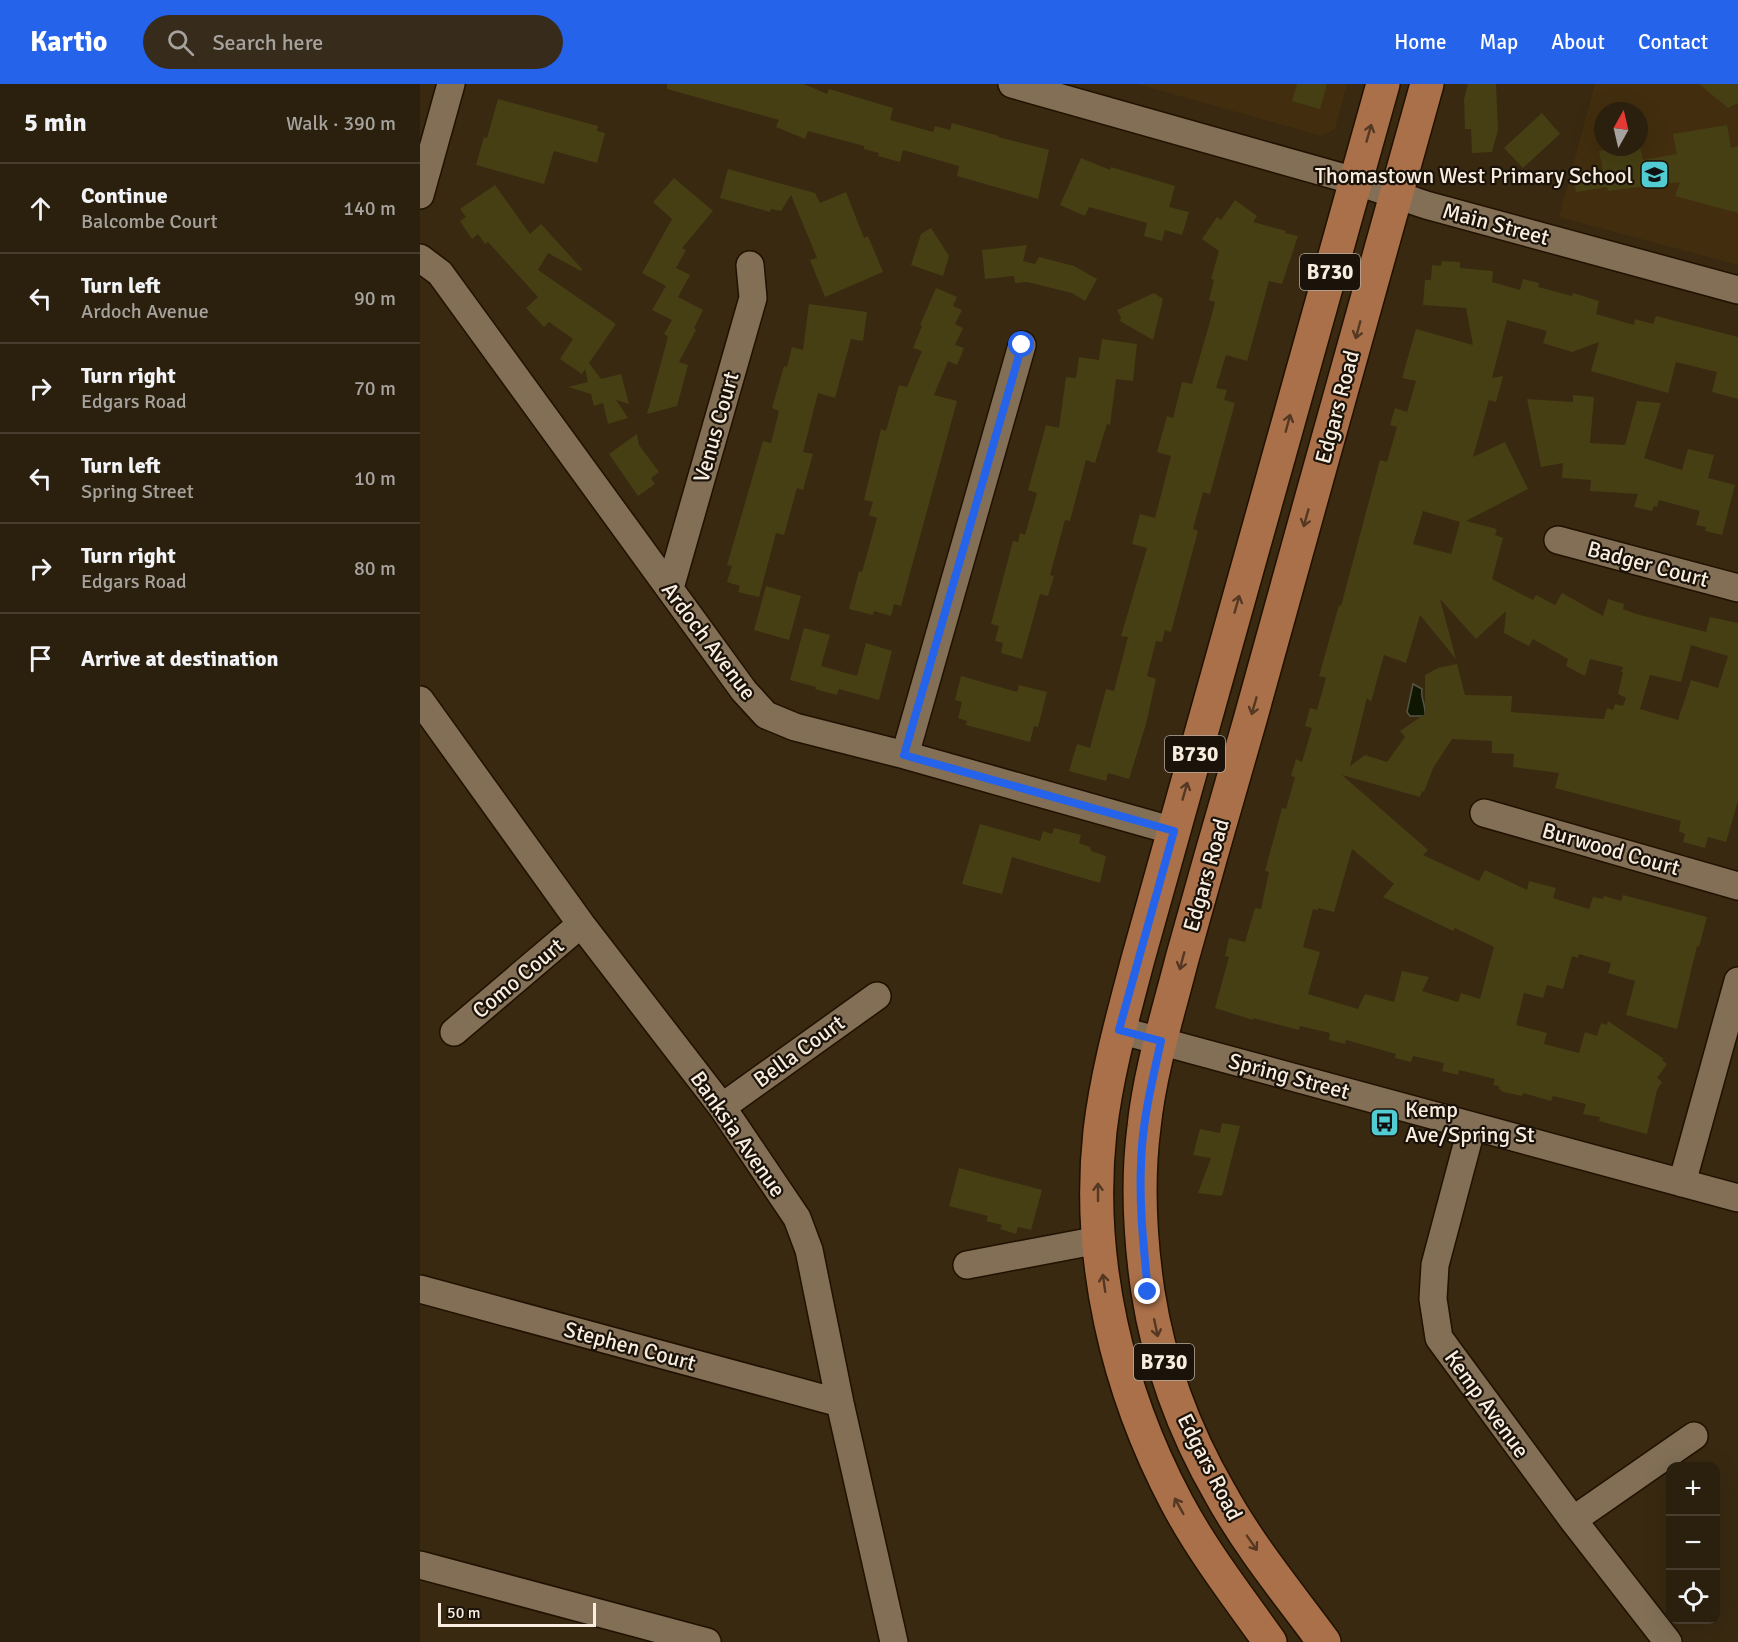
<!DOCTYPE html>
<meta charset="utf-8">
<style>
body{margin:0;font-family:Signika,sans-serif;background:#372c1b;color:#f1f3f6}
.controls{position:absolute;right:18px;bottom:18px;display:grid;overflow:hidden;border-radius:12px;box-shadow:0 6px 24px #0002}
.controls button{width:54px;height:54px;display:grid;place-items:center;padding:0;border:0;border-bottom:2px solid #473d2e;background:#2b1f0d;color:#f1f3f6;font:30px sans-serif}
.compass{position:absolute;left:1174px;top:18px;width:54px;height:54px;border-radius:50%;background:#2b1f0d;box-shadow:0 6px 24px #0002;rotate:8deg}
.scale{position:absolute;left:18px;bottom:15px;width:158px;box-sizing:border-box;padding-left:6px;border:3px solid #f8eddf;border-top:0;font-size:16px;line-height:21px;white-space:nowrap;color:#f8eddf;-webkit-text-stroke:4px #1b1309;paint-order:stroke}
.stop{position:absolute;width:18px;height:18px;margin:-14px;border:4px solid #2563eb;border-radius:50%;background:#fff}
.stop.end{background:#2563eb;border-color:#fff;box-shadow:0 2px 6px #0008}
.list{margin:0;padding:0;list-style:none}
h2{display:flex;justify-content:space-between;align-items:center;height:78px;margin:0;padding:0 24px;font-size:26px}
h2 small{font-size:20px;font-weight:400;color:#a6a29d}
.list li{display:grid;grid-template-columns:39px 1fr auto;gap:18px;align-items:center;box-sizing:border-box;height:90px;padding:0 24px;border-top:2px solid #473d2e}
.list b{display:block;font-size:22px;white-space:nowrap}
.list p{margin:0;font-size:20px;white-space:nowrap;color:#a6a29d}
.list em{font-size:20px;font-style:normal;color:#a6a29d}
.icon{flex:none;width:33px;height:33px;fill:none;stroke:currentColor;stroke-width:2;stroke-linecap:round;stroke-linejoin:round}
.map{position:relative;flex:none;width:1318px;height:1558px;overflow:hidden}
header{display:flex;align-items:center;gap:36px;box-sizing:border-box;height:84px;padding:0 30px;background:#2563eb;color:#fff}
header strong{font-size:28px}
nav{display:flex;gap:33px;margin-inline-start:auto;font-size:21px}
.search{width:420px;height:54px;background:#372c1b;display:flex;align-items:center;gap:15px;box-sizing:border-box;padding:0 21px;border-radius:33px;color:#a6a29d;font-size:22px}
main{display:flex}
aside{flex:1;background:#2b1f0d}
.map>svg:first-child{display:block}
.built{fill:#422e0e;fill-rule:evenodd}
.water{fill:#0f1602;stroke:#555644;stroke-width:1.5}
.building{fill:#463f14;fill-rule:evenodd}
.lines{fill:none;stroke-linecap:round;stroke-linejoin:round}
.minor-casing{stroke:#201100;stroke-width:30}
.major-casing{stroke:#201100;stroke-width:36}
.minor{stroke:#826f56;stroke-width:27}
.major{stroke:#aa7049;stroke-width:33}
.oneway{stroke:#543823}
.route{stroke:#2563eb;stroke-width:8}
.labels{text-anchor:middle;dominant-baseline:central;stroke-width:4.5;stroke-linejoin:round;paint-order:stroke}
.shield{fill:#1b1309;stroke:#b6ac9f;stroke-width:1.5}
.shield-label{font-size:21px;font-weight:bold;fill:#f8eddf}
.poi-label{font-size:22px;fill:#f8eddf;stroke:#1b1309;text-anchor:end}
.street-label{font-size:22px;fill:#f8eddf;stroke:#1b1309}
</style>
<header>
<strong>Kartio</strong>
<div class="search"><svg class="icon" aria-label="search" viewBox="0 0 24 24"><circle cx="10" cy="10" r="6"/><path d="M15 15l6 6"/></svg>Search here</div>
<nav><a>Home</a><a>Map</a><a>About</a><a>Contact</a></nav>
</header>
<main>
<aside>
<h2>5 min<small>Walk · 390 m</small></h2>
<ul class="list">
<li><svg class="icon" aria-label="ahead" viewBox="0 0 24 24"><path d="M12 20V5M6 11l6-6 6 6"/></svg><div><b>Continue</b><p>Balcombe Court</p></div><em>140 m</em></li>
<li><svg class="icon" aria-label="left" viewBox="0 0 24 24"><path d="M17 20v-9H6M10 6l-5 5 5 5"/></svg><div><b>Turn left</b><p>Ardoch Avenue</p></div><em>90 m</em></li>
<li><svg class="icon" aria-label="right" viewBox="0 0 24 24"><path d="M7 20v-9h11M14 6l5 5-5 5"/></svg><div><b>Turn right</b><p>Edgars Road</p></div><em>70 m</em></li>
<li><svg class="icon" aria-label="left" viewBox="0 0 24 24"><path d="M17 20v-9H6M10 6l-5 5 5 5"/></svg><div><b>Turn left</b><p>Spring Street</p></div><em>10 m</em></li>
<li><svg class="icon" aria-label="right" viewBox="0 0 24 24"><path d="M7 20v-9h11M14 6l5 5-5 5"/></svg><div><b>Turn right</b><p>Edgars Road</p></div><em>80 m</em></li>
<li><svg class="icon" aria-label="arrive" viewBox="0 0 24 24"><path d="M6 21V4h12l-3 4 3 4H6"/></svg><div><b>Arrive at destination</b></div></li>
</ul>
</aside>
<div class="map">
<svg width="1318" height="1558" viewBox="0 0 1318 1558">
<rect width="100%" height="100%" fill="#392911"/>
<path class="built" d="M 717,0 L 927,0 L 915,45 L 902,52 Z
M 1175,0 L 1318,0 L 1318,181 L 1139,133 ZM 1183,27 L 1219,27 L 1219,63 L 1183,63 Z"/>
<path class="water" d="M 993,600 L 1002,605 C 1000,614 1006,620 1005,632 L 990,632 L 987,628 Z"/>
<path class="building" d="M 247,0 L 384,0 L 407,10 L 409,5 L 473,24 L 470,36 L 513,48 L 515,42 L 530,46 L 532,39 L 579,52 L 578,53 L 629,66 L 618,115 L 537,92 L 539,82 L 483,66 L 480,78 L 458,72 L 459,69 L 444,65 L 444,62 L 388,47 L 385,55 L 356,43 L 359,36 L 247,5 Z
M 877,0 L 907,0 L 900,25 L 872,17 Z
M 1048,0 L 1076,0 L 1078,46 L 1072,68 L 1052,69 L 1051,45 L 1045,45 L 1044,15 Z
M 1279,0 L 1318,0 L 1318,19 L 1308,24 Z
M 78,15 L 178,42 L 177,47 L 185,49 L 177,79 L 134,67 L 124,100 L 56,81 L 64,53 L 67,54 Z
M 1122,29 L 1140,50 L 1103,84 L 1084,64 Z
M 1307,41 L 1311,64 L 1318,62 L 1318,129 L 1255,112 L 1260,98 L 1188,107 L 1187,103 L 1156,108 L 1152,89 L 1183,86 L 1179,67 L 1202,63 L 1220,63 L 1223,76 L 1257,70 L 1253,50 Z
M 661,74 L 690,86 L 691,83 L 755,102 L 749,123 L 769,128 L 762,151 L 745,146 L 742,157 L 724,152 L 727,139 L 669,123 L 665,132 L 640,121 Z
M 308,85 L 395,109 L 400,119 L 426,108 L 444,154 L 448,152 L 463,188 L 405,213 L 390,176 L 397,174 L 371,111 L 361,127 L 351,125 L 350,128 L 300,114 Z
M 254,94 L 293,127 L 262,164 L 266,166 L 256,184 L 270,191 L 258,213 L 283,226 L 274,244 L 276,246 L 259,278 L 268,281 L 257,322 L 227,330 L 248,253 L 244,250 L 252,236 L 232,226 L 246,202 L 222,189 L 252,135 L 233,118 Z
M 75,101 L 110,150 L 121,140 L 162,185 L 161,187 L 128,169 L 118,186 L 196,240 L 169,279 L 181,295 L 201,290 L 209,320 L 196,316 L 208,334 L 188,340 L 183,319 L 174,322 L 171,310 L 148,303 L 168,298 L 165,285 L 162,290 L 140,275 L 153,255 L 129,238 L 124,243 L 106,224 L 118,213 L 68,158 L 65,160 L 58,150 L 52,155 L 40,137 L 46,133 L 40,125 Z
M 815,116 L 837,132 L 833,138 L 866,147 L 865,149 L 878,152 L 862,200 L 849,197 L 827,277 L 806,271 L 796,304 L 807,306 L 804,316 L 815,319 L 790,410 L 783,408 L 773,445 L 778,447 L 751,548 L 745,546 L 742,558 L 736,557 L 727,592 L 736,595 L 726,640 L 709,695 L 688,689 L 686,697 L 649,687 L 657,660 L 670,664 L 686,605 L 694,607 L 708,553 L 701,552 L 727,464 L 712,460 L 720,430 L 735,434 L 751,372 L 737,368 L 747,332 L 753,334 L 762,298 L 772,300 L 791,234 L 795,218 L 789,216 L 794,196 L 791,195 L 799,167 L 782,155 L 797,133 L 801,136 Z
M 511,144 L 529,172 L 523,192 L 491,181 L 501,150 Z
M 607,161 L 603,177 L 615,180 L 619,173 L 654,182 L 677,195 L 665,217 L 652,209 L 607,198 L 595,199 L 594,192 L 565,195 L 562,166 Z
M 1022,177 L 1040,178 L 1040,184 L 1073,187 L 1072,198 L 1100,206 L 1103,195 L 1119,199 L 1118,203 L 1152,212 L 1153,209 L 1179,217 L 1176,230 L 1214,241 L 1215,235 L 1233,240 L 1236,232 L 1318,253 L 1318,315 L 1292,308 L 1297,288 L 1256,278 L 1248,309 L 1171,287 L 1179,258 L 1152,268 L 1123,259 L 1127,247 L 1087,236 L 1072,294 L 1083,292 L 1076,318 L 1069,316 L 1053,373 L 1085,358 L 1108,405 L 1046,437 L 1077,445 L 1075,451 L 1083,454 L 1072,495 L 1113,516 L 1116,511 L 1135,521 L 1142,509 L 1183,532 L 1188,515 L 1204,520 L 1203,525 L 1216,530 L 1286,548 L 1290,533 L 1318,539 L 1318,717 L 1306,758 L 1288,753 L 1285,764 L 1263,758 L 1265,750 L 1259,747 L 1261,737 L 1135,704 L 1139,689 L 1093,683 L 1094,670 L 1072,669 L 1072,657 L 1032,655 L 1013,684 L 1004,708 L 1002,707 L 1000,713 L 922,691 L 1008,766 L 1003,771 L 1059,797 L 1065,786 L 1107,806 L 1109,797 L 1136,804 L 1133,814 L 1169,825 L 1173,813 L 1183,815 L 1184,812 L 1201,817 L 1203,811 L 1287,833 L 1279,863 L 1277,862 L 1257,945 L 1206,931 L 1215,897 L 1188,889 L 1191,879 L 1159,870 L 1158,874 L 1152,872 L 1143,905 L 1127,901 L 1123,914 L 1104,909 L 1096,941 L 1127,949 L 1124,960 L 1159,969 L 1165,948 L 1177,952 L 1181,939 L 1187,941 L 1188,937 L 1244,975 L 1242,976 L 1247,980 L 1237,994 L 1242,998 L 1237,1006 L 1227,1050 L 1179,1037 L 1180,1033 L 1163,1030 L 1166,1020 L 1133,1012 L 1131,1017 L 1103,1009 L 1102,1012 L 1084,1008 L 1079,1005 L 1079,1002 L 1073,1001 L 1075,995 L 1039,986 L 1038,991 L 1022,987 L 1024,979 L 993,972 L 991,978 L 975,974 L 976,970 L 926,956 L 925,960 L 909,956 L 910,949 L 880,942 L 879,946 L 833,934 L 833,936 L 795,924 L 809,873 L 805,872 L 809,854 L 825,858 L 835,824 L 841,825 L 849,788 L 845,787 L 862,724 L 866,725 L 875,693 L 871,692 L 876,675 L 882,678 L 892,644 L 885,642 L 890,624 L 897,626 L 906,594 L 899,592 L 919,521 L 921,522 L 960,376 L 967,378 L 977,343 L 970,341 L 975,324 L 987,328 L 996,297 L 982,294 L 996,245 L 1053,261 L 1046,224 L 1003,221 L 1005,196 L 1011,196 L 1012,181 L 1021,182 ZM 1003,427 L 1040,438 L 1031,470 L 993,460 ZM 1020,515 L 1056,555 L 1086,527 L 1084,549 L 1109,562 L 1113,555 L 1148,575 L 1146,582 L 1165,592 L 1170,575 L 1203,583 L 1201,588 L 1203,588 L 1198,610 L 1206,614 L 1203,622 L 1195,620 L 1193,626 L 1187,624 L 1184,635 L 1091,628 L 1092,612 L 1045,611 L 1037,580 L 1018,584 L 1005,591 L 1005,630 L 980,647 L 985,653 L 967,678 L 945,671 L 930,682 L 947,614 L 951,618 L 964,571 L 986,579 L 1000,531 L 1036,575 ZM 1271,561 L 1308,572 L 1298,604 L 1271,596 L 1258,636 L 1220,625 L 1230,591 L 1261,598 ZM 932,765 L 974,800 L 963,813 L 1033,847 L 1035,844 L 1074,863 L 1060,915 L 1041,909 L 1038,918 L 1002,907 L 1009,893 L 982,887 L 974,918 L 945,910 L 938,925 L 888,910 L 900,868 L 883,863 L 893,825 L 898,826 L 898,824 L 914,828 Z
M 516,204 L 537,213 L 533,222 L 542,226 L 535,240 L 543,244 L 535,261 L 544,264 L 537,281 L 528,277 L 514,311 L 537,317 L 481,522 L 474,520 L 471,532 L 454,527 L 453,531 L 429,525 L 439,487 L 442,488 L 457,434 L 449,431 L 453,418 L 444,416 L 461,345 L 466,347 L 479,301 L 487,303 L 502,267 L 493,264 L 502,242 L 500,241 Z
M 734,209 L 743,215 L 733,256 L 700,237 L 701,233 L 697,226 Z
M 389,220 L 447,228 L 443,257 L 431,255 L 415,314 L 398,309 L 383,368 L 393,370 L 383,406 L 377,404 L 364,451 L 356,449 L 339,513 L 318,508 L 320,502 L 307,498 L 312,482 L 307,481 L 343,357 L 351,359 L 359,327 L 352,324 L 364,282 L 367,283 L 372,263 L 383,266 Z
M 682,255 L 717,260 L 713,297 L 696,295 L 690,341 L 687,340 L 675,379 L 666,376 L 650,437 L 645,436 L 630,491 L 634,492 L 628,512 L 620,510 L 602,575 L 581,569 L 583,559 L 575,557 L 579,542 L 571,540 L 593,457 L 598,458 L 600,449 L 605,451 L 617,409 L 608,406 L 626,341 L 639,344 L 646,293 L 656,294 L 659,273 L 679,276 Z
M 1153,311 L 1174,313 L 1170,359 L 1205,361 L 1217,317 L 1241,319 L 1224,374 L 1262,386 L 1268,365 L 1294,371 L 1288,394 L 1315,401 L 1302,451 L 1285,447 L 1286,443 L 1276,441 L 1280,427 L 1239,416 L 1237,423 L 1234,422 L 1232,427 L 1214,423 L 1218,410 L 1170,407 L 1171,396 L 1142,394 L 1143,379 L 1121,383 L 1107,315 L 1153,318 Z
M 217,350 L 219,361 L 239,388 L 231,394 L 235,400 L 218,412 L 189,370 Z
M 346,502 L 381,512 L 369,556 L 334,546 Z
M 384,544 L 410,551 L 401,582 L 437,592 L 446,559 L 472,567 L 459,616 L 419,605 L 417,611 L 395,605 L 396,603 L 370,596 Z
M 541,592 L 597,608 L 599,601 L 627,608 L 618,643 L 614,642 L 610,658 L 546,641 L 547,637 L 538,634 L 542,618 L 535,616 Z
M 560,740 L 620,757 L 623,747 L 632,750 L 634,744 L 661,751 L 659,759 L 670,763 L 671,767 L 686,772 L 680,799 L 592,773 L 582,810 L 542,800 Z
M 802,1039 L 820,1042 L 802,1112 L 778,1109 L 791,1074 L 773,1071 L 780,1045 L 800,1049 Z
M 539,1084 L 622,1106 L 611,1146 L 598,1143 L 596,1150 L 580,1145 L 582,1141 L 566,1137 L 568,1132 L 529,1122 Z"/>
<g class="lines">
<defs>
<path id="minor" d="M 592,0 L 935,97 L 1006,121 L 1318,206
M 0,111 L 31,0
M 0,174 L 20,189 L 324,607 L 346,631 L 375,643 L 485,671 L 754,747
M 1138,456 L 1318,504
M 250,504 L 333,214 L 330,181
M 0,616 L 161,840 L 302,1023 L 377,1134 L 389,1166 L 420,1319 L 474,1558
M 485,671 L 602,261
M 1064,729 L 1318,802
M 699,946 L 1318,1114
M 34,948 L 161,840
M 302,1023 L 457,912
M 1052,1042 L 1015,1181 L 1013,1215 L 1019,1254 L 1153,1436 L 1248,1558
M 1262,1099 L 1318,897
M 547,1181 L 679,1156
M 0,1205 L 420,1319
M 1153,1436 L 1274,1352
M 0,1481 L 287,1558"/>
<path id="major" d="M 850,1558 C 818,1513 783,1468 757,1419 C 697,1306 666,1175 680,1047 C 687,988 703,932 718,875 L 963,0
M 904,1558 C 868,1509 829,1462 800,1409 C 764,1347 739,1278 728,1208 C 720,1154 717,1097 724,1043 C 730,986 748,930 762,875 C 784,795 807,716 830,636 C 889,424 947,212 1007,0"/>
</defs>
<use href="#minor" class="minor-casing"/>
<use href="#major" class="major-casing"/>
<use href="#minor" class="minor"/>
<use href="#major" class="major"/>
</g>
<defs><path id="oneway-shaft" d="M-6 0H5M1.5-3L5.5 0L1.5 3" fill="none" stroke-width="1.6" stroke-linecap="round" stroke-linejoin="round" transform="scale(1.5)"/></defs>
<g class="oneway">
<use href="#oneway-shaft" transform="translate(949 49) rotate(-74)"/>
<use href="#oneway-shaft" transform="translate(938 246) rotate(105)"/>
<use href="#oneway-shaft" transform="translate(868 339) rotate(-75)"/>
<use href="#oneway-shaft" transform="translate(886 434) rotate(106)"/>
<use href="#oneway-shaft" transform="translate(817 520) rotate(-74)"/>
<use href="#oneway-shaft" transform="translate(834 622) rotate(106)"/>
<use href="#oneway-shaft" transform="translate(765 707) rotate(-74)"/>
<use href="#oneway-shaft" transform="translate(762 877) rotate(105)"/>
<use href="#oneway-shaft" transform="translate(678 1108) rotate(-90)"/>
<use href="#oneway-shaft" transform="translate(684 1199) rotate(-98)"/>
<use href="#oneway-shaft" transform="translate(736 1244) rotate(78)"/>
<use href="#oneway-shaft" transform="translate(759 1422) rotate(-119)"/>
<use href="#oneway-shaft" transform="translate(832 1459) rotate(55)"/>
</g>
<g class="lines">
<path class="route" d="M 602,261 L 484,671 L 754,747 L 699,946 L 741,957 C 732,998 722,1038 721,1080 C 719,1123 724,1165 728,1208"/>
</g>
<defs>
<symbol id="school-square" viewBox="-11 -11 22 22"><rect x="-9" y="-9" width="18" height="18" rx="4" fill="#51ccd2" stroke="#1b1309"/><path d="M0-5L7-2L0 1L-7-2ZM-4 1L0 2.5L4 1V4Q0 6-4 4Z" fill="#111"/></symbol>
<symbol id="bus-square" viewBox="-11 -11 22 22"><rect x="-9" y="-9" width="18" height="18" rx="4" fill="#51ccd2" stroke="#1b1309"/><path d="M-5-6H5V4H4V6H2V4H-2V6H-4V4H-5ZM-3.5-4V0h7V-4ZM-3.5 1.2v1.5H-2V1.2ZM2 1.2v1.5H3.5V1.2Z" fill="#111"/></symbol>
</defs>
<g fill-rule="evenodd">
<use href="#school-square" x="1218" y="74" width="33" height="33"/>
<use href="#bus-square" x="948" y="1022" width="33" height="33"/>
</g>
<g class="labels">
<g class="shield">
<rect x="880" y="170" width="60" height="36" rx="4.5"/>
<rect x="745" y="652" width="60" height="36" rx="4.5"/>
<rect x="714" y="1260" width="60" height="36" rx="4.5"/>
</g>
<g class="shield-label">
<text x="910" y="188">B730</text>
<text x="775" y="670">B730</text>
<text x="744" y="1278">B730</text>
</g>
<g class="poi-label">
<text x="1213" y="91">Thomastown West Primary School</text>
<text x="985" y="1025" text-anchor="start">Kemp<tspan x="985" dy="25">Ave/Spring St</tspan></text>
</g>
<g class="street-label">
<text transform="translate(1076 140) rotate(15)">Main Street</text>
<text transform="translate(917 323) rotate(-75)">Edgars Road</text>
<text transform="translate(296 343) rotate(-74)">Venus Court</text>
<text transform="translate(1228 480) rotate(15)">Badger Court</text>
<text transform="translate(289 557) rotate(53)">Ardoch Avenue</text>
<text transform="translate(1191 765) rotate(16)">Burwood Court</text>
<text transform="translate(786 791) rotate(-74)">Edgars Road</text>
<text transform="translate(98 894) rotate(-40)">Como Court</text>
<text transform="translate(379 967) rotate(-36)">Bella Court</text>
<text transform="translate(869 992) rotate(15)">Spring Street</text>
<text transform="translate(318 1050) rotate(55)">Banksia Avenue</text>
<text transform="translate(210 1262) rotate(15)">Stephen Court</text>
<text transform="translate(1067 1320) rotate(54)">Kemp Avenue</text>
<text transform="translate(790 1383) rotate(63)">Edgars Road</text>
</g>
</g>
</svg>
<div class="controls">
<button>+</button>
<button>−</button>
<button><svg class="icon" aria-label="locate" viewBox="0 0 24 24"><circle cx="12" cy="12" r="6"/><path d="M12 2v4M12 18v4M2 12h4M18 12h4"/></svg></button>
</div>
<svg class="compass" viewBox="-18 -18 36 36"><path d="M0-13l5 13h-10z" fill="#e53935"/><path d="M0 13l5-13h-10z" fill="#a6a29d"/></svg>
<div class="scale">50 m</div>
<div class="stop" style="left:602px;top:261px"></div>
<div class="stop end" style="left:728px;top:1208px"></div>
</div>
</main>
